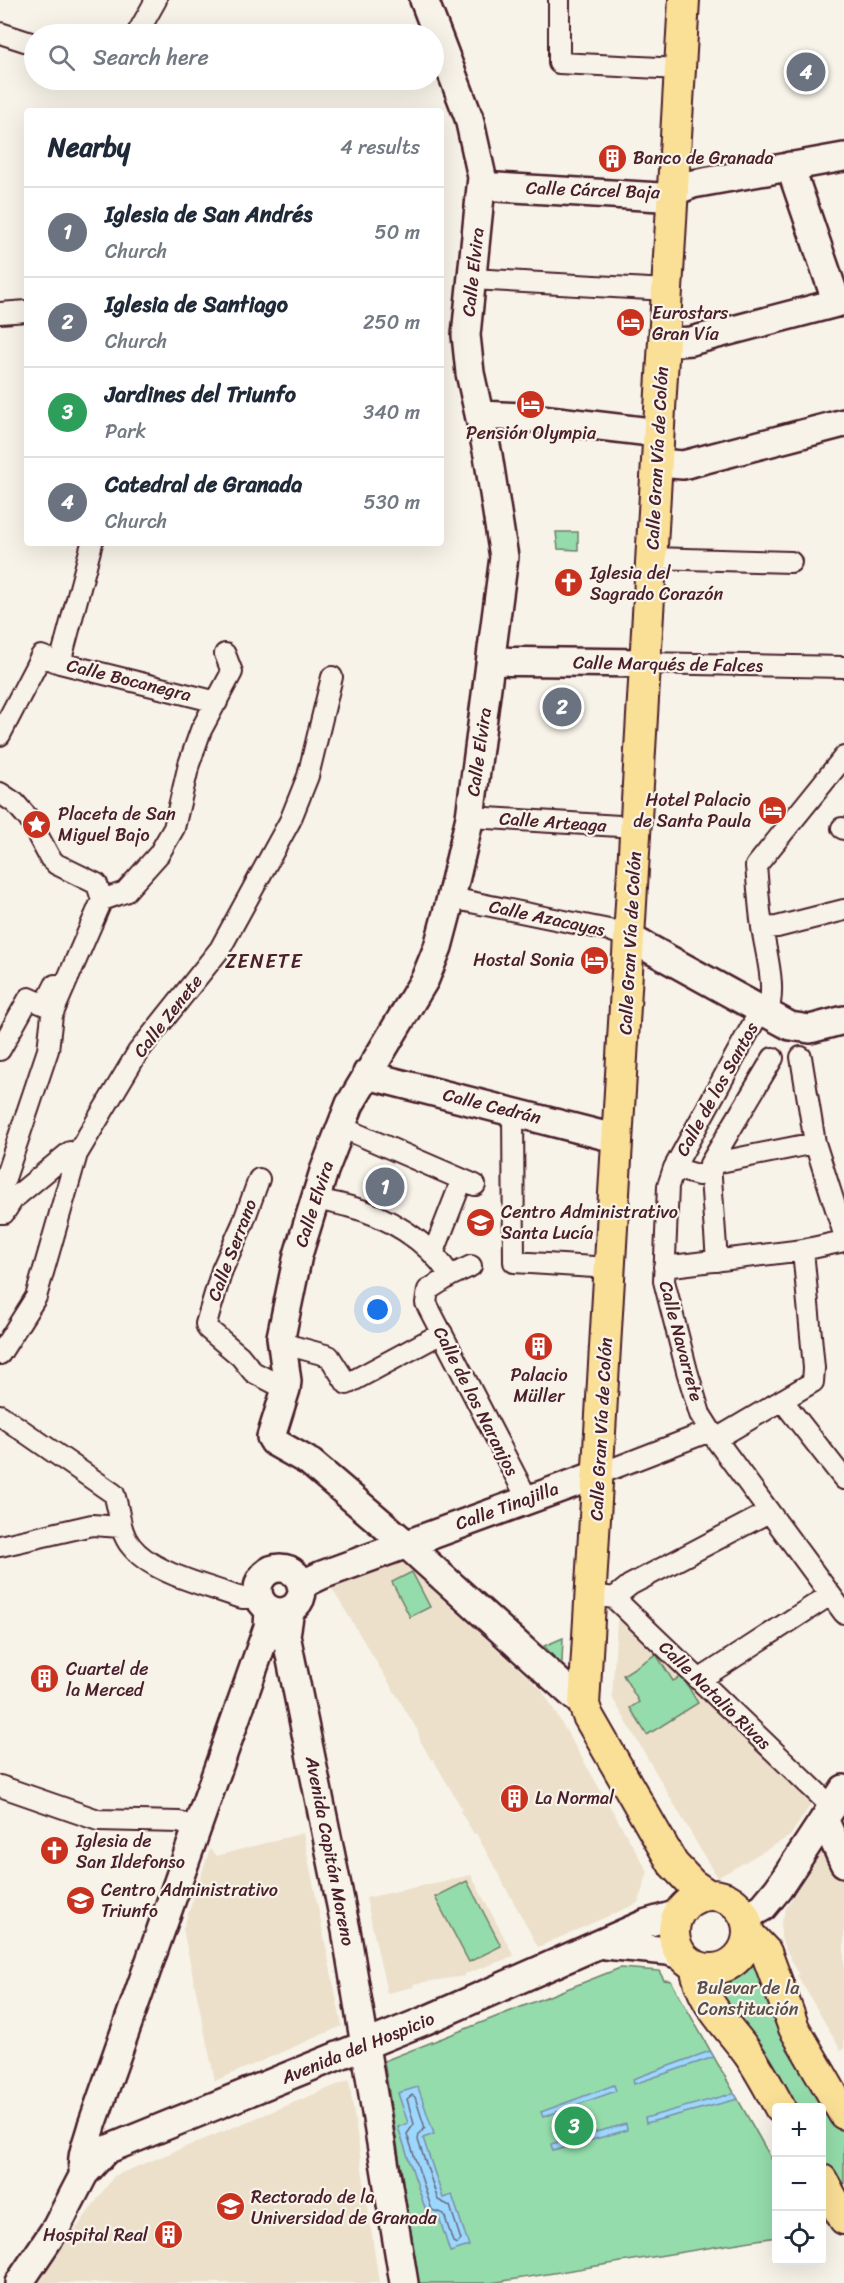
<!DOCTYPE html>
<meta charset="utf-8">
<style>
body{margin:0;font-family:Sriracha,sans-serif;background:#f6f6f7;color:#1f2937}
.controls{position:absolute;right:18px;bottom:18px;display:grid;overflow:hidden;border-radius:6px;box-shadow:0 6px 24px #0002}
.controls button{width:54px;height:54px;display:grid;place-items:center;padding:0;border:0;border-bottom:2px solid #e0e1e3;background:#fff;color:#1f2937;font:30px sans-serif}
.you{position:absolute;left:378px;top:1310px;width:21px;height:21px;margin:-15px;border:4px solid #fff;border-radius:50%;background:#1a73e8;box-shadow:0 0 0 9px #1a73e833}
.badge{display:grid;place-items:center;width:39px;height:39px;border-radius:50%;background:#2563eb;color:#fff;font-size:20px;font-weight:700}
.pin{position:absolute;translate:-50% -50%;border:3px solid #fff;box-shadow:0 2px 6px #0006}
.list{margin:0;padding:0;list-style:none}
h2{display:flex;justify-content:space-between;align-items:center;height:78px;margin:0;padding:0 24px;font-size:26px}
h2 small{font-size:20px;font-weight:400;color:#747a83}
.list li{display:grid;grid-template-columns:39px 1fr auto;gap:18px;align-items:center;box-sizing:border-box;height:90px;padding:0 24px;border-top:2px solid #e0e1e3}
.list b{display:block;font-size:22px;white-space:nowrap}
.list p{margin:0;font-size:20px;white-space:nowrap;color:#747a83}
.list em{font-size:20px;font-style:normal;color:#747a83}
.icon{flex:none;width:33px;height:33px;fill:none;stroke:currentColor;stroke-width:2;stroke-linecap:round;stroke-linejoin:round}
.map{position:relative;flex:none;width:844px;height:2283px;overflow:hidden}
.search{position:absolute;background:#fff;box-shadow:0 6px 24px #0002;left:24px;top:24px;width:420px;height:66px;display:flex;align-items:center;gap:15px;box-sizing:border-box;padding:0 21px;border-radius:33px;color:#747a83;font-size:22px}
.panel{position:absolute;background:#fff;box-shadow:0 6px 24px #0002;left:24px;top:108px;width:420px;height:438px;border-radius:6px}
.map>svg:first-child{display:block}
.built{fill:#ece0cb}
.green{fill:#94dcab;stroke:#6f7e6b;stroke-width:1.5}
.water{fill:#9cd8fd;stroke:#7b8ea9;stroke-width:1.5}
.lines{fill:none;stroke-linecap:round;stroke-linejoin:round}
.shore{stroke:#6b697f;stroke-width:1.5}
.street-casing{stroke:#4a1f2b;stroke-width:24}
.secondary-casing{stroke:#4a1f2b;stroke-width:32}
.primary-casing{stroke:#4a1f2b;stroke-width:34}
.street{stroke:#f7f3e8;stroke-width:20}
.secondary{stroke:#f7f3e8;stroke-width:27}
.primary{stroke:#fadf96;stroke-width:30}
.labels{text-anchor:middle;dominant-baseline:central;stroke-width:4.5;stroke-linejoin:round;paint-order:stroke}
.poi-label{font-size:18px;fill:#4a1f2b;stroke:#f7f3e8;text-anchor:start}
.street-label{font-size:18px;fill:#4a1f2b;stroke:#f7f3e8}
.park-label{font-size:18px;fill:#5c4e4b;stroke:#f7f3e8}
.neighbourhood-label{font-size:20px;letter-spacing:1.5px;fill:#4a1f2b;stroke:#f7f3e8}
</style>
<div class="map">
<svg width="844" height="2283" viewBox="0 0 844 2283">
<rect width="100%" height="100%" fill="#f7f3e8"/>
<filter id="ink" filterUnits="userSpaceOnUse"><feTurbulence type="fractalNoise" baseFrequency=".0167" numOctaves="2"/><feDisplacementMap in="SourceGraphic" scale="12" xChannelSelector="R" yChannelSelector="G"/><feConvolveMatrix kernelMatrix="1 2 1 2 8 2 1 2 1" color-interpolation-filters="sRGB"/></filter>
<g filter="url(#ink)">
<path class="built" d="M 401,1561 L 543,1691 L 648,1872 L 638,1903 L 538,1947 L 476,1833 L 474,1834 L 460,1811 L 462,1809 L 433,1759 L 431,1760 L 420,1740 L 418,1731 L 403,1706 L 331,1587 Z
M 627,1620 L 813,1801 L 790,1836 L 717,1878 L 612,1697 L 617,1621 Z
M 303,1833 L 342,2026 L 215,2081 L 183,1929 L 210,1849 L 216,1856 Z
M 821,1852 L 835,1854 L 844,1877 L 844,2049 L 841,2050 L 797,1975 L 799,1974 L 783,1944 L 781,1937 L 781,1924 L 786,1908 Z
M 471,1875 L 514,1956 L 465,1974 L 465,1976 L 413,1984 L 414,1987 L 387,1993 L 366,1898 Z
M 349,2080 L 379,2283 L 37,2283 L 114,2176 Z"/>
<path class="green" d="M 556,532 L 578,532 L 578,550 L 558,549 Z
M 412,1572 L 430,1607 L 410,1617 L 392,1582 Z
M 563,1638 L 562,1662 L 559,1662 L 544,1646 Z
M 656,1654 L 673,1681 L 682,1676 L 698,1703 L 647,1735 L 630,1708 L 639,1702 L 623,1675 Z
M 467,1881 L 501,1946 L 469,1962 L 435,1897 Z
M 758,1959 L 786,2033 L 844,2130 L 844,2204 L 822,2165 L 822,2108 L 788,2107 L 710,1988 Z
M 620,1968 L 659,1971 L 664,1980 L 671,1981 L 776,2167 L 776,2237 L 491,2283 L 419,2283 L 384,2061 Z"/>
<path class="water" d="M 710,2051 L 714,2057 L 634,2084 L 633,2079 Z
M 614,2085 L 616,2091 L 543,2117 L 541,2112 Z
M 418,2087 L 434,2134 L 423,2138 L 443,2198 L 452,2195 L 469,2246 L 450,2252 L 439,2217 L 429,2220 L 398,2127 L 408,2123 L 398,2093 Z
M 734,2093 L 738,2099 L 646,2123 L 645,2118 Z
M 626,2124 L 627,2130 L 553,2151 L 551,2144 Z"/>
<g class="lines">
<path class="shore" d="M 412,2095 L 415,2097 L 425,2128 L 419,2134 L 418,2140 L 438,2200 L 450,2206 L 461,2240 L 457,2244 L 453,2242 L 444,2214 L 432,2210 L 407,2134 L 414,2124 L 407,2099 Z"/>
<defs>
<path id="street" d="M 559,0 L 559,63 L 680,69
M 0,33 L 34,44
M 137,34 L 156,0
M 471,279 L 667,290
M 0,313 L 27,311
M 652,558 L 791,562
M 60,663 L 92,543
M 646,663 L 844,667
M 0,735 L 41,656 L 60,663 L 217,702
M 0,793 L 15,803 L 29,819 L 50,858 L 56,864 L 97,884 L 102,900 L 52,1015 L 48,1050 L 0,1193
M 470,817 L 636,827
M 842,828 L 844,829
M 451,898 L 609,930 L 630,938
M 102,900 L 125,892 L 159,854 L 174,828 L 189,764 L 201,730 L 232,672 L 225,654
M 762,928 L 777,927 L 844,910
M 760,1011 L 674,1168 L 668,1186 L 664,1281 L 687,1371 L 700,1414 L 717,1441 L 844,1613
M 767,1015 C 777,987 766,955 762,927 C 759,907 758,887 756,866 L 844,757
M 0,1050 L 29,998 L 45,1005 L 55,985
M 801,1057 L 815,1143 L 844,1234
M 513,1111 L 514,1262 L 610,1268
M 341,1127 L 475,1185
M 710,1164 L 773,1058
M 710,1164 L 815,1143
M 710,1164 L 717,1261
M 674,1168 L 698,1175 L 711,1173
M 259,1179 L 243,1223 L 222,1270 L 206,1324 L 208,1329 L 240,1356 L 253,1372 L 286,1389
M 315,1198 C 326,1202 336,1203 347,1206 C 386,1215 429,1241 450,1276
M 0,1213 L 4,1213 L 13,1199 L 70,1152 L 77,1154
M 433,1254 L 462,1180
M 471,1266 L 450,1276 L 428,1290 L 426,1303 L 527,1498
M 664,1267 L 803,1250 L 844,1241
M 281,1343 L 329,1356 L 347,1384 L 442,1333
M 0,1354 L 36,1297 L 77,1154 L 138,1052 L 220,949 L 290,821 L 308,776 L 332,677
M 782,1400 L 844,1479
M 0,1415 L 114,1494 C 120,1511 119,1532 131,1546 C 152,1573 203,1584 235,1596 L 243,1598 L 259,1598
M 716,1439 L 813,1382 L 814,1368 L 803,1250
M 599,1474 L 710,1431
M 0,1546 L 92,1525 L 121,1527
M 592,1595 L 614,1598 L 832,1807
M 614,1598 L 630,1585 L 769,1512
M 699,1680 L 830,1595
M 0,1786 L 98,1820 L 179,1822 L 197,1828"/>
<path id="secondary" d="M 790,166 L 837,303
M 482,186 L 660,197 L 693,184 L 844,157
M 664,343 L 691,341 L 844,301
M 481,415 L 524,417 L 659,433
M 657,463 L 683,465 L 844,423
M 491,661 L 646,663
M 630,938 L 790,1026 L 810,1029 L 844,1020
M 367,1073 L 375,1077 L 618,1139
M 306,1460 L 274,1442 L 271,1437 L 286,1389 L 287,1381 L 281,1337 L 298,1255 L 324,1171 L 350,1104 L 425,979 L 438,947 L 451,898 L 470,817 L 504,557 L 488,455 L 470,373 L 466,335 L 482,177 L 469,118 L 424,0
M 311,1463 L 406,1544 L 584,1705
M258 1590a22 22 0 1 1 44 0a22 22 0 1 1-44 0Z
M 301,1585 L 322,1575 L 599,1474
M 290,1610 L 286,1635 L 346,1930 L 404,2283
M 824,1819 L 844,1863
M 745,1917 L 763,1907 L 778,1889 L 844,1789
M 605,1945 L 668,1951 L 682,1956
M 84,2174 C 79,2158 88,2141 92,2125 L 268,1627 L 269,1610
M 19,2283 L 56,2228 L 84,2174 L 106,2150 L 424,2021 L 647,1923 L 678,1914"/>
<path id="primary" d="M 684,0 L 584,1705 L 588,1716 L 673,1864 L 692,1884 L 708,1895
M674 1932a37 37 0 1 1 74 0a37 37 0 1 1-74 0Z
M 748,1933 L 766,1952 L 794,2028 L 844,2114
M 695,1965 C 701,2004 728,2025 749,2055 C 761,2072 770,2090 780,2108
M 822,2180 L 844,2219"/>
</defs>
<use href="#street" class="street-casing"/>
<use href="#secondary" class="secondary-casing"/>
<use href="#primary" class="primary-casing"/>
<use href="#street" class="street"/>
<use href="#secondary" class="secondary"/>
<use href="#primary" class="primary"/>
</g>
</g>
<defs>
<symbol id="building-disc" viewBox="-11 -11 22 22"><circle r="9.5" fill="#c8321e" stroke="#f7f3e8"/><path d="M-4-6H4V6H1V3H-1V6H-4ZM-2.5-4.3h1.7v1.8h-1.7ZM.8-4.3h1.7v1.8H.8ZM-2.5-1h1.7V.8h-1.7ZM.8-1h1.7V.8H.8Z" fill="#fff"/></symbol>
<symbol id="hotel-disc" viewBox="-11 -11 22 22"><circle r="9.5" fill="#c8321e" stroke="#f7f3e8"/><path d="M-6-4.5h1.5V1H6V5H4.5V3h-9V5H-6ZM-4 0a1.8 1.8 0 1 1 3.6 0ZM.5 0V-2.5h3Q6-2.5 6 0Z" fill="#fff"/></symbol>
<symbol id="church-disc" viewBox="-11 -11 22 22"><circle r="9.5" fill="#c8321e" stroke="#f7f3e8"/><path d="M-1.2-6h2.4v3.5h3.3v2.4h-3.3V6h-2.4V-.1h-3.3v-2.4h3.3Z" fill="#fff"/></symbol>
<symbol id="sight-disc" viewBox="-11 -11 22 22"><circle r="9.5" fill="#c8321e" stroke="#f7f3e8"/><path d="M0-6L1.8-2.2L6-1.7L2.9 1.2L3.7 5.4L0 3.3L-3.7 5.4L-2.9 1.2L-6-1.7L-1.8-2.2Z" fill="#fff"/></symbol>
<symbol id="university-disc" viewBox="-11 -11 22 22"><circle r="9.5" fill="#c8321e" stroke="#f7f3e8"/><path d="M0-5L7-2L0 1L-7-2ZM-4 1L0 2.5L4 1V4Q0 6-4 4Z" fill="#fff"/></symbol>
</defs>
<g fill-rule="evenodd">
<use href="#building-disc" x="596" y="142" width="33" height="33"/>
<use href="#hotel-disc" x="614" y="306" width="33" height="33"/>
<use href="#hotel-disc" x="514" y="388" width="33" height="33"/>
<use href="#church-disc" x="552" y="566" width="33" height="33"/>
<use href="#hotel-disc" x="756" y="794" width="33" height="33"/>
<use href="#sight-disc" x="20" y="808" width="33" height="33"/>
<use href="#hotel-disc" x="578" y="944" width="33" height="33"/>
<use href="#university-disc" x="464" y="1206" width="33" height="33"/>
<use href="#building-disc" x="522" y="1330" width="33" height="33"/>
<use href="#building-disc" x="28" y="1662" width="33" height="33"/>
<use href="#building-disc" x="498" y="1782" width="33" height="33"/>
<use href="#church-disc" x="38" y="1834" width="33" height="33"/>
<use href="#university-disc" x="64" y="1884" width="33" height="33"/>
<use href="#university-disc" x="214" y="2190" width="33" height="33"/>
<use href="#building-disc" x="152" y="2218" width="33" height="33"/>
</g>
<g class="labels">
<g class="poi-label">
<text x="633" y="158">Banco de Granada</text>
<text x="652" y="313">Eurostars<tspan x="652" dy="21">Gran Vía</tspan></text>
<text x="531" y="433" text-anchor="middle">Pensión Olympia</text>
<text x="590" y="573">Iglesia del<tspan x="590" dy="21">Sagrado Corazón</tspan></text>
<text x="751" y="800" text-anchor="end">Hotel Palacio<tspan x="751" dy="21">de Santa Paula</tspan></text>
<text x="58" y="814">Placeta de San<tspan x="58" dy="21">Miguel Bajo</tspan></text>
<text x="574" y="960" text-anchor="end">Hostal Sonia</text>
<text x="501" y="1212">Centro Administrativo<tspan x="501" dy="21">Santa Lucía</tspan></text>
<text x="539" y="1375" text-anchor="middle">Palacio<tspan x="539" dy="21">Müller</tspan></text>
<text x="66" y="1669">Cuartel de<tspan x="66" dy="21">la Merced</tspan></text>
<text x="535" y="1798">La Normal</text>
<text x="76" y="1841">Iglesia de<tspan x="76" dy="21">San Ildefonso</tspan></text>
<text x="101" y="1890">Centro Administrativo<tspan x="101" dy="21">Triunfo</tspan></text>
<text x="251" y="2197">Rectorado de la<tspan x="251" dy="21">Universidad de Granada</tspan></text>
<text x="148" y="2235" text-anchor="end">Hospital Real</text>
</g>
<g class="street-label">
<text transform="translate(593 190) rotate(2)">Calle Cárcel Baja</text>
<text transform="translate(473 272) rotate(-84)">Calle Elvira</text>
<text transform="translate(657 458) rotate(-87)">Calle Gran Vía de Colón</text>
<text transform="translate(668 664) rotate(1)">Calle Marqués de Falces</text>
<text transform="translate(129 680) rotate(14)">Calle Bocanegra</text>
<text transform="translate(479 752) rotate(-82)">Calle Elvira</text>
<text transform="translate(553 822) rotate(4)">Calle Arteaga</text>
<text transform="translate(547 918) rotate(12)">Calle Azacayas</text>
<text transform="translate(630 943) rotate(-87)">Calle Gran Vía de Colón</text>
<text transform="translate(168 1016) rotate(-52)">Calle Zenete</text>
<text transform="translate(717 1089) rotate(-61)">Calle de los Santos</text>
<text transform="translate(492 1106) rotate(14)">Calle Cedrán</text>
<text transform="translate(314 1204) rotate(-72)">Calle Elvira</text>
<text transform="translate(232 1250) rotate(-69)">Calle Serrano</text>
<text transform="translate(681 1341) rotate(75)">Calle Navarrete</text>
<text transform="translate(476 1401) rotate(63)">Calle de los Naranjos</text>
<text transform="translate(601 1429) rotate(-87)">Calle Gran Vía de Colón</text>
<text transform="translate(507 1506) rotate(-20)">Calle Tinajilla</text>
<text transform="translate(715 1695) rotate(44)">Calle Natalio Rivas</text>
<text transform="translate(330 1851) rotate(79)">Avenida Capitán Moreno</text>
<text transform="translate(358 2048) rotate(-22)">Avenida del Hospicio</text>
</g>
<g class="park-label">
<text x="748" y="1988">Bulevar de la<tspan x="748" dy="21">Constitución</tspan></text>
</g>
<g class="neighbourhood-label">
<text x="264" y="961">ZENETE</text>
</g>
</g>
</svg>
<div class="controls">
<button>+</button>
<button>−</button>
<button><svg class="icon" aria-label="locate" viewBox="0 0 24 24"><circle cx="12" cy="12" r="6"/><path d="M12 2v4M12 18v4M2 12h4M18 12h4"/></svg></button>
</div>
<div class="you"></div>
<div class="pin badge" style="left:385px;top:1187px;background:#6b7280">1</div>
<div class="pin badge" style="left:562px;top:707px;background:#6b7280">2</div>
<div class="pin badge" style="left:574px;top:2126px;background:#2e9e5b">3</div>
<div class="pin badge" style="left:806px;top:72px;background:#6b7280">4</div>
<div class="search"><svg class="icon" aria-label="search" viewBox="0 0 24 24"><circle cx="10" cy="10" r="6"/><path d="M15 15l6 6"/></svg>Search here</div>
<section class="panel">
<h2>Nearby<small>4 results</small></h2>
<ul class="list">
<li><span class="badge" style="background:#6b7280">1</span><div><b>Iglesia de San Andrés</b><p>Church</p></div><em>50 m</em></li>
<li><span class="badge" style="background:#6b7280">2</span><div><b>Iglesia de Santiago</b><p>Church</p></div><em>250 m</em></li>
<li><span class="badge" style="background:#2e9e5b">3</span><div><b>Jardines del Triunfo</b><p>Park</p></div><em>340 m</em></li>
<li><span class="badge" style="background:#6b7280">4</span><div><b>Catedral de Granada</b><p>Church</p></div><em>530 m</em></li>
</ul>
</section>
</div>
